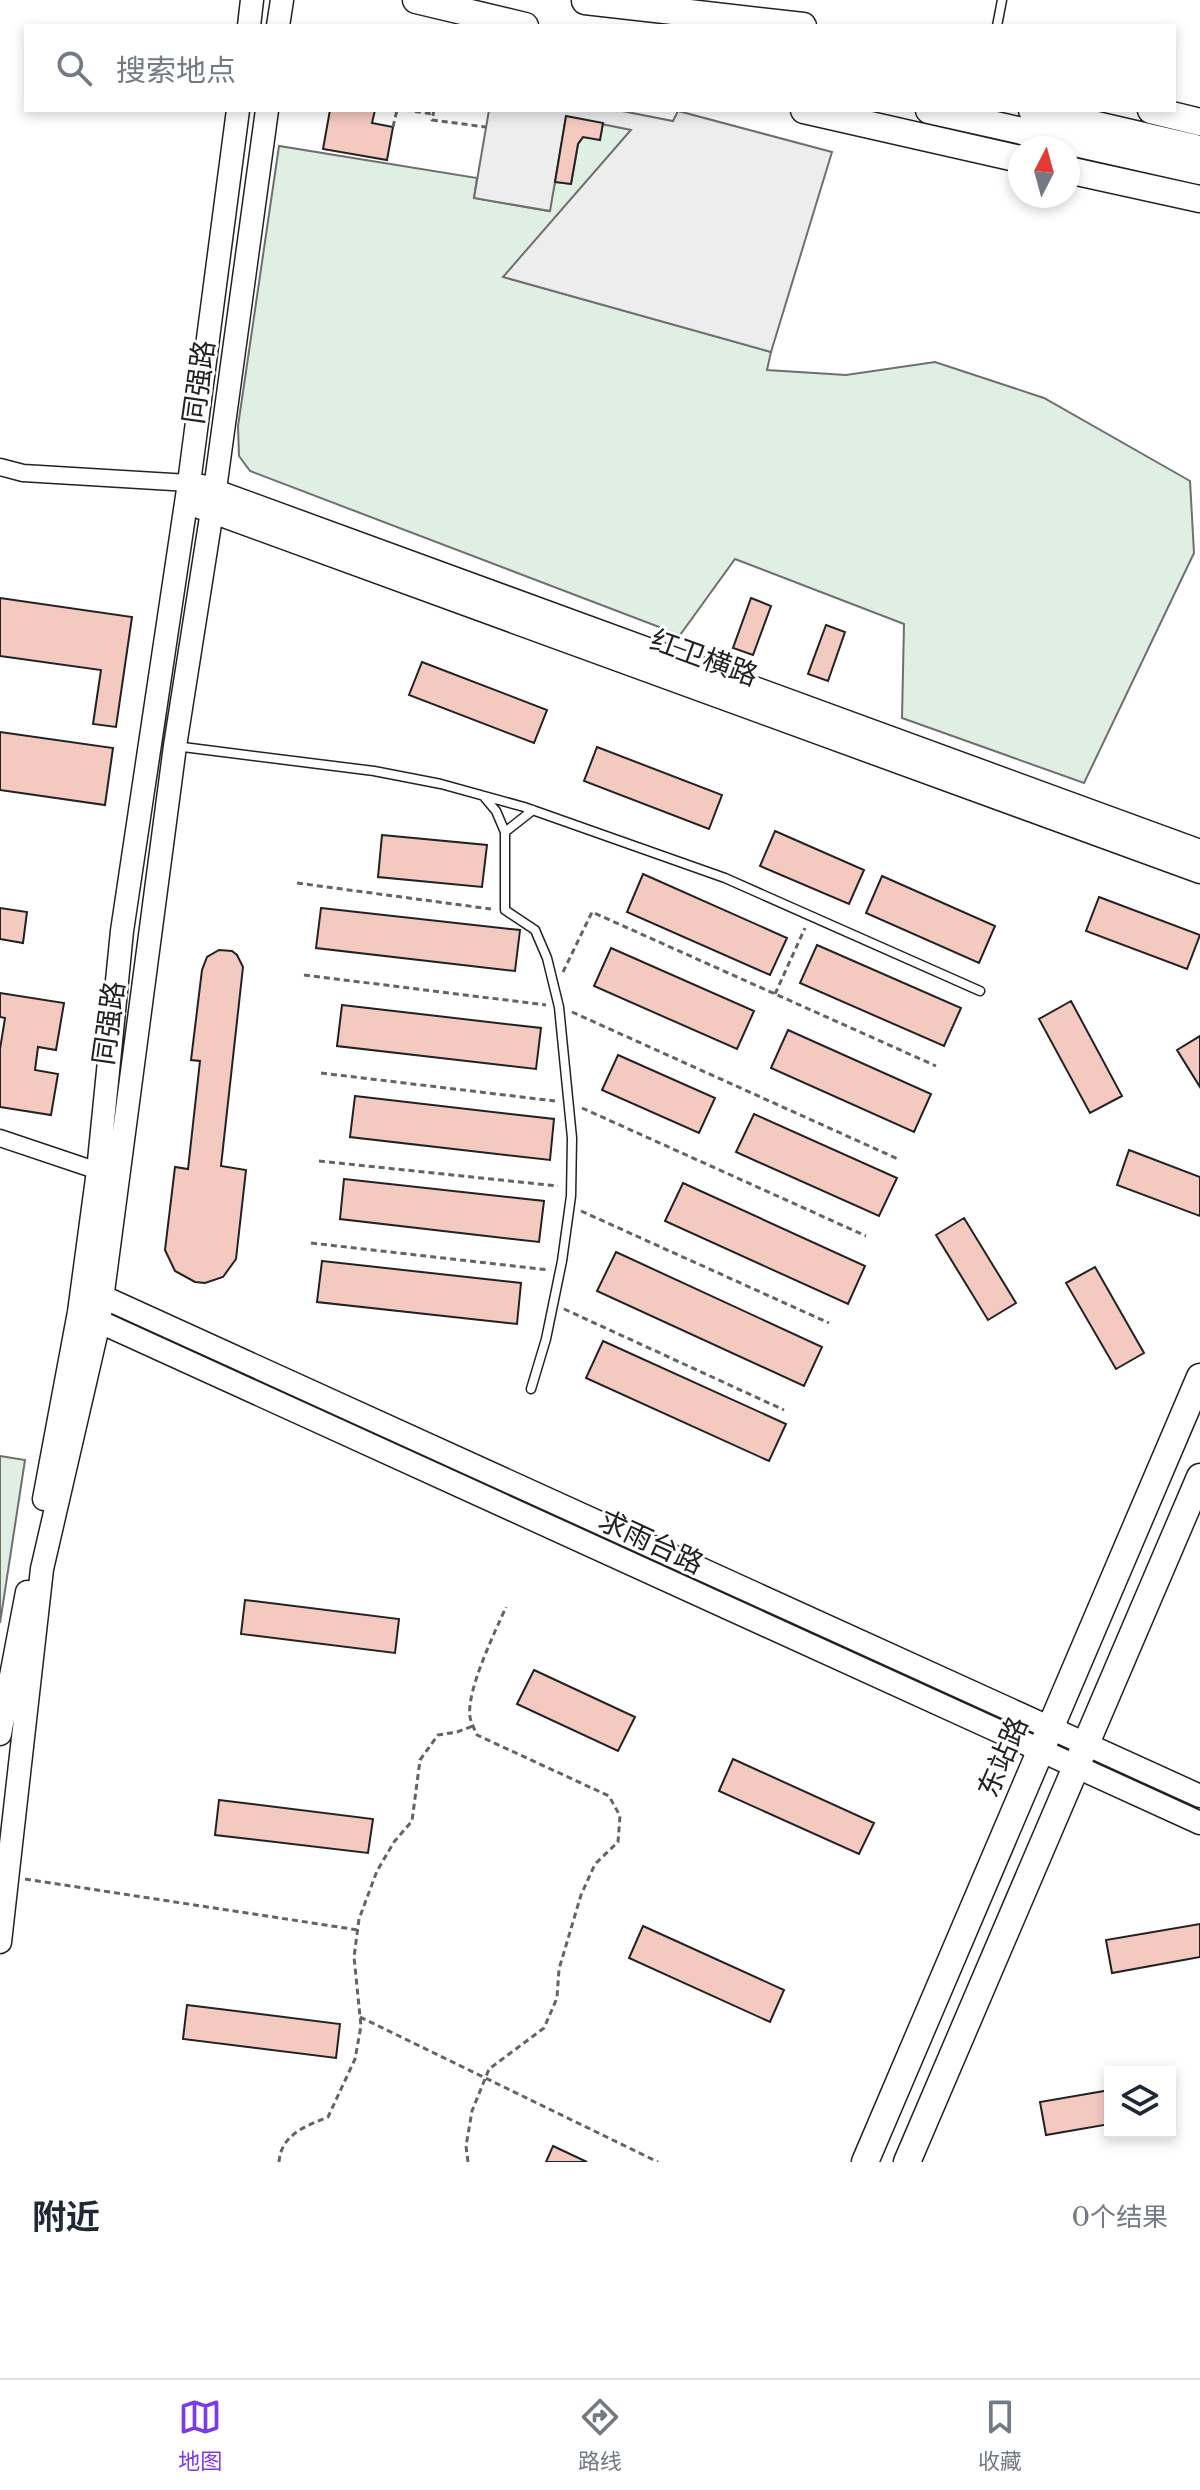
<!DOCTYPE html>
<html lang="zh">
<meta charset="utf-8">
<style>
body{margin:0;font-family:"Libre Baskerville","Noto Sans SC",serif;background:#f2f2f3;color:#1f2937}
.controls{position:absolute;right:24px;bottom:24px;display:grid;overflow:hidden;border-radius:0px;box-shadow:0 4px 12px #0003}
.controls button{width:72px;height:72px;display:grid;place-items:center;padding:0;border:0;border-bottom:2px solid #e0e1e3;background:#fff;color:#1f2937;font:40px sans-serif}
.compass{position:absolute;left:1008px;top:136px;width:72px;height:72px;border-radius:50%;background:#fff;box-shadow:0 4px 12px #0003;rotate:6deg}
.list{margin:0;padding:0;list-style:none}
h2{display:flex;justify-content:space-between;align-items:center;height:104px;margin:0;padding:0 32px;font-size:34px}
h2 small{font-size:26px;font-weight:400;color:#747a83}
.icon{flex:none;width:44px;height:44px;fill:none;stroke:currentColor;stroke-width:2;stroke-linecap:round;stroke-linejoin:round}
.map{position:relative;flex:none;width:1200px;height:2162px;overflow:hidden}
.search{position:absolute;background:#fff;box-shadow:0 4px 12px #0003;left:24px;right:24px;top:24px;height:88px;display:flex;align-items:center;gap:20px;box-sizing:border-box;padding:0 28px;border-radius:0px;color:#747a83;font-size:30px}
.sheet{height:216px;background:#fff}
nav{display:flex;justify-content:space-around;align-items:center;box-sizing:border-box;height:112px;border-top:2px solid #e0e1e3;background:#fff;font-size:22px;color:#747a83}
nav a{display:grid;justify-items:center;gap:4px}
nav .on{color:#7c3aed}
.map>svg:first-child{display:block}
.green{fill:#e0efe3;stroke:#6f6f6f;stroke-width:2}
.parking{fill:#ededed;stroke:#6f6f6f;stroke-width:2}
.building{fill:#f3c9c0;stroke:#222;stroke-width:2}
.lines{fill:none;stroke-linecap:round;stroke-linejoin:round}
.lane-casing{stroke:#222;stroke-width:11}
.street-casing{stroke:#222;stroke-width:19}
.secondary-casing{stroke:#222;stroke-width:25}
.primary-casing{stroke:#222;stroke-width:29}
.path{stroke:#646464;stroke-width:3;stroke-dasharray:6 4;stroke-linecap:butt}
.lane{stroke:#fff;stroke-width:8}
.street{stroke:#fff;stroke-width:16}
.secondary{stroke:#fff;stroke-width:22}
.primary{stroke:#fff;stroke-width:26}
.labels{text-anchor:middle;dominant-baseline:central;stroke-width:6;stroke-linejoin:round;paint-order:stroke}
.street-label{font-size:28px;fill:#222;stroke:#fff}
</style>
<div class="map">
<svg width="1200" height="2162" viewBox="0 0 1200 2162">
<rect width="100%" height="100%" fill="#fff"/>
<path class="green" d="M 603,123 L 632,129 L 504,277 L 771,352 L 767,370 L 846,375 L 935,362 L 1044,398 L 1190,481 L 1194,553 L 1084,783 L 902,718 L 904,624 L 735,559 L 680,635 L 250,471 L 239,456 L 238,426 L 279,146 L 477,178 L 474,198 L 549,211 L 555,182 L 571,184 L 578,144 L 583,137 L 600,139 Z
M 0,1456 L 25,1460 L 0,1623 Z"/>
<path class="parking" d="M 489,110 L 617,110 L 673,121 L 678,111 L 832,152 L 771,352 L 503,277 L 631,130 L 566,117 L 550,211 L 474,198 Z"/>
<path class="building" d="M 330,110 L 375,110 L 372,123 L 393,127 L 387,160 L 323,149 Z
M 566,116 L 603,123 L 600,140 L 583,137 L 578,144 L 571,184 L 555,182 Z
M 0,598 L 132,617 L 116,727 L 93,724 L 101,670 L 0,656 Z
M 751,598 L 771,606 L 753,655 L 733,648 Z
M 826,625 L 845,632 L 828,681 L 808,674 Z
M 422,662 L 547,710 L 534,743 L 409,695 Z
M 0,732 L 113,748 L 105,805 L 0,790 Z
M 597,747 L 722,795 L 709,829 L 584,781 Z
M 775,831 L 864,870 L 849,904 L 760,866 Z
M 382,835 L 487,845 L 482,887 L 378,877 Z
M 643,874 L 787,938 L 770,975 L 627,912 Z
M 882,876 L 995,926 L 979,963 L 866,913 Z
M 1099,897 L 1200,935 L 1187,969 L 1086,931 Z
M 0,908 L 27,912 L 23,943 L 0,939 Z
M 321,908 L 520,930 L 515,971 L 316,948 Z
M 817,945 L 961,1008 L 944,1046 L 800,983 Z
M 611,948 L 754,1011 L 737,1049 L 594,986 Z
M 219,950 L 232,951 L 237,955 L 243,967 L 221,1166 L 246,1170 L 236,1259 L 223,1277 L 205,1283 L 195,1282 L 175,1271 L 165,1250 L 175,1167 L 188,1169 L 200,1061 L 191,1060 L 202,970 L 207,957 Z
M 0,993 L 64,1003 L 56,1050 L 38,1047 L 35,1070 L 58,1074 L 51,1115 L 0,1107 L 0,1049 L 5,1018 L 0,1017 Z
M 1071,1001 L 1122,1096 L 1090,1113 L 1039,1019 Z
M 342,1005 L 541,1028 L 536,1069 L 337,1046 Z
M 788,1030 L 931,1094 L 914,1132 L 771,1068 Z
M 1200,1036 L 1200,1087 L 1177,1050 Z
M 618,1055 L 715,1098 L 699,1133 L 602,1090 Z
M 355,1096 L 554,1119 L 550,1160 L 350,1137 Z
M 754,1114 L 897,1178 L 879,1216 L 736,1152 Z
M 1129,1150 L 1200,1177 L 1200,1216 L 1117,1185 Z
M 344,1179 L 544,1201 L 539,1242 L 340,1219 Z
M 683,1183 L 865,1266 L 848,1304 L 665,1221 Z
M 964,1218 L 1016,1303 L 988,1320 L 936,1235 Z
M 616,1252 L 822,1347 L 804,1386 L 597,1291 Z
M 322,1261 L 521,1283 L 517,1324 L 317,1302 Z
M 1095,1267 L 1144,1353 L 1116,1369 L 1066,1283 Z
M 603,1341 L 786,1424 L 769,1461 L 586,1378 Z
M 245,1600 L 399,1619 L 395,1653 L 241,1634 Z
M 534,1670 L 635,1717 L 618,1751 L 517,1704 Z
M 733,1759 L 874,1823 L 859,1854 L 719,1791 Z
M 219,1800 L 373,1819 L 368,1853 L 215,1835 Z
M 1200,1924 L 1200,1957 L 1112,1973 L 1106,1940 Z
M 643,1926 L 784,1990 L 770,2022 L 629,1958 Z
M 187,2005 L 340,2024 L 336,2058 L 183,2039 Z
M 1110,2090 L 1110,2124 L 1046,2135 L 1040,2102 Z
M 553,2146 L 587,2162 L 546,2162 Z"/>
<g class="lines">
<defs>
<path id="lane" d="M 997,26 L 1002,0
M 175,746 L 374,771 L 441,784 L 524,807 L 725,878 L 980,991
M 485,798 L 496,811 L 505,832 L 505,910 L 535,930 L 547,958 L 559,1007 L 572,1138 L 571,1196 L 562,1261 L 546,1339 L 531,1389
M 505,832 L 533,810"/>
<path id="street" d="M 0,467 L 23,473 L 189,483
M 0,1138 L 98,1171"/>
<path id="secondary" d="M 249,26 L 252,0
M 278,26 L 282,0
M 202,486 L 1200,851
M 199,507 L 1200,872
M 90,1291 L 1200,1796
M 87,1316 L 1200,1823
M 44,1499 L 79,1312 L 98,1171 L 122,931 L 189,483 L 238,110
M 0,1734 L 27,1592
M 0,1942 L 42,1569 L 99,1322 L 175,746 L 212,511 L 267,110"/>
<path id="primary" d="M 416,0 L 525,26
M 585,1 L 803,26
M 804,110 L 1020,159
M 929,110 L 1200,171
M 1032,110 L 1200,149
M 1151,110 L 1200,122
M 1068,170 L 1200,199
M 865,2162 L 1200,1377
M 907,2162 L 1200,1477"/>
</defs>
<use href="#lane" class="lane-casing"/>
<use href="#street" class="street-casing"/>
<use href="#secondary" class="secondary-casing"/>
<use href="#primary" class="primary-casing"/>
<path class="path" d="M 405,110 L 433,114
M 434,110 L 432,120 L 486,127
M 393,127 L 397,110
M 297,883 L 491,909
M 563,972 L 592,912 L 936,1066
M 304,975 L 546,1005
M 775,994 L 805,928
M 572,1012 L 898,1159
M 321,1073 L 555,1101
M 582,1108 L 866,1236
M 319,1161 L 558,1186
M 581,1211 L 829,1323
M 311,1243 L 549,1270
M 564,1309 L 784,1410
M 25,1879 L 358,1930
M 360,2017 L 658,2162
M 279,2162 C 281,2135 305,2126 328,2117 L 355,2059 L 361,2026 L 354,1957 L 359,1919 L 377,1871 L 394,1842 L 412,1821 L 420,1760 L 438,1735 L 457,1732 L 473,1726
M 468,2162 L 466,2146 L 472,2111 L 489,2069 L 544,2028 L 557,1998 L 559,1969 L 581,1895 L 595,1864 L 618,1842 L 620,1816 L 609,1796 L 477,1735 C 475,1730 471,1723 470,1717 C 466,1691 495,1632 506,1607"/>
<use href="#lane" class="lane"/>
<use href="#street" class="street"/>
<use href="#secondary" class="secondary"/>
<use href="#primary" class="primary"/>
</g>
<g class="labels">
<g class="street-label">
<text transform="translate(199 382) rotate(-82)">同强路</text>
<text transform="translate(704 658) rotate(20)">红卫横路</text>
<text transform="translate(109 1023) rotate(-82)">同强路</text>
<text transform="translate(651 1542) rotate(25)">求雨台路</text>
<text transform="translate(1003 1757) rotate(-67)">东站路</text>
</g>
</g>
</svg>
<div class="controls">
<button><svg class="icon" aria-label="layers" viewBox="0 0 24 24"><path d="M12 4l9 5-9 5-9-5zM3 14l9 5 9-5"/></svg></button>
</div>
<svg class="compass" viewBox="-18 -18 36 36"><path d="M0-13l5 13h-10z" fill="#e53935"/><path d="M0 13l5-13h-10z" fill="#747a83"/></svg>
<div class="search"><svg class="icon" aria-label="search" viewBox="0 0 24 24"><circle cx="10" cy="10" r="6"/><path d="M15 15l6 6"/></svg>搜索地点</div>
</div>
<section class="sheet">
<h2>附近<small>0个结果</small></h2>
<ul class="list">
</ul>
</section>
<nav>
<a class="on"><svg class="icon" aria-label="map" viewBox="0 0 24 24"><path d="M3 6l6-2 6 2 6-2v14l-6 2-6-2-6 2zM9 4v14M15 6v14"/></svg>地图</a>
<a><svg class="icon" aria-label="directions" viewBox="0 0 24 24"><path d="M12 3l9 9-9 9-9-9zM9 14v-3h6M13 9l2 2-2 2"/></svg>路线</a>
<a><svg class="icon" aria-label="saved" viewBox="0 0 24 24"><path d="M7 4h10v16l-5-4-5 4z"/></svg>收藏</a>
</nav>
